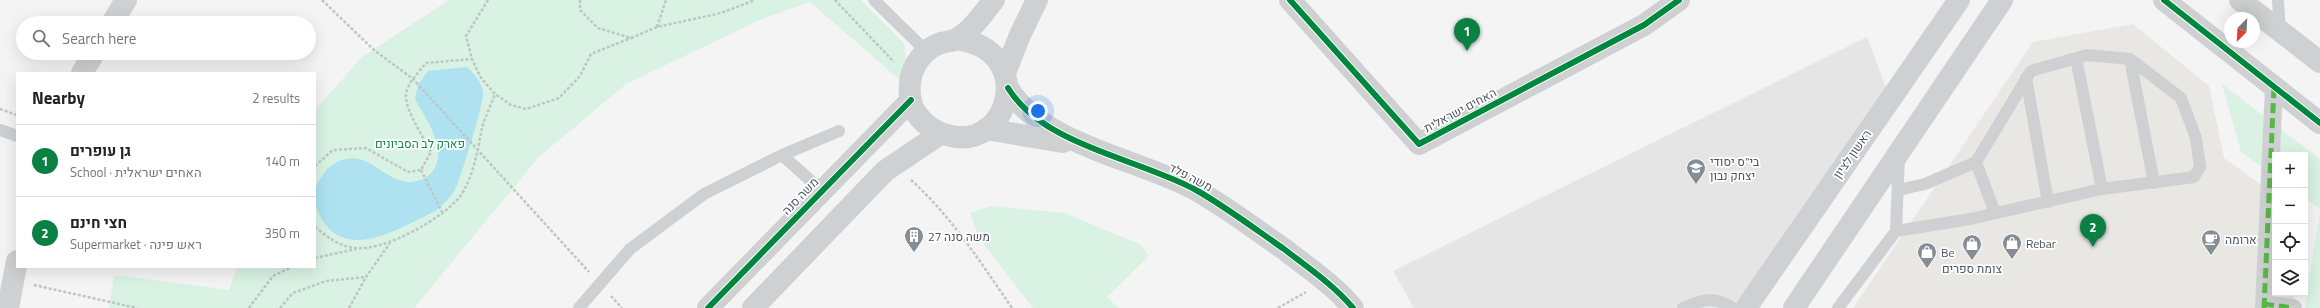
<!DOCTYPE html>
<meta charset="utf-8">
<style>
body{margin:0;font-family:"Titillium Web",Heebo,sans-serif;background:#f6f6f6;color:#222}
.controls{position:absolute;right:12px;bottom:12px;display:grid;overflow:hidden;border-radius:0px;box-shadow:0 4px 16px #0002}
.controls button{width:36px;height:36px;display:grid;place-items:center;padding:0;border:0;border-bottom:1px solid #e0e0e0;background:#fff;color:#222;font:20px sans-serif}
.compass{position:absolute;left:2224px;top:12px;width:36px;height:36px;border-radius:50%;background:#fff;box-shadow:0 4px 16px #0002;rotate:204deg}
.you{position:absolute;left:1038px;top:111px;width:14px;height:14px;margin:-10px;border:3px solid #fff;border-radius:50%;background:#1a73e8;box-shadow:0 0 0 6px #1a73e833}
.badge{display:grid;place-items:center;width:26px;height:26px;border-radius:50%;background:#0b8043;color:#fff;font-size:13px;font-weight:700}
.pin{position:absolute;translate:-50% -33px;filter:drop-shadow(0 1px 2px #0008)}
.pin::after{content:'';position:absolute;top:21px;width:14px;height:12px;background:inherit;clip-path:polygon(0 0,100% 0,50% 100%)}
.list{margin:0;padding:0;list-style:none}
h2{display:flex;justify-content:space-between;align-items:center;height:52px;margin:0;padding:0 16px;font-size:17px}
h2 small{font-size:13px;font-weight:400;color:#767676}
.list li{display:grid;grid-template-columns:26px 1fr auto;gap:12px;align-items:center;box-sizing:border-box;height:72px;padding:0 16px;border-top:1px solid #e0e0e0}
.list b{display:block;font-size:15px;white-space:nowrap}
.list p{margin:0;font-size:13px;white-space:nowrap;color:#767676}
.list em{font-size:13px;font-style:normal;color:#767676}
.icon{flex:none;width:22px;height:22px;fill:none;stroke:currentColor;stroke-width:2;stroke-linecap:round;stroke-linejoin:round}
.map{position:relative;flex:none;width:2320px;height:308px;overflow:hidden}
.search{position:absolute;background:#fff;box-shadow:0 4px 16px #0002;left:16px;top:16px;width:300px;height:44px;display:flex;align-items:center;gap:10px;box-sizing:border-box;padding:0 14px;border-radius:22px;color:#767676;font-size:15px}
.panel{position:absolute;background:#fff;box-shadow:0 4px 16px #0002;left:16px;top:72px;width:300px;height:196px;border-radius:0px}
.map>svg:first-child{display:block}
.commercial{fill:#e8e7e3}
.education{fill:#e6e5e6}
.green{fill:#d9f2e3}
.water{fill:#aee2f0}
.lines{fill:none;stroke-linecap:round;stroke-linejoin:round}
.path{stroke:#bcc7c4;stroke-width:2.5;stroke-dasharray:3 2;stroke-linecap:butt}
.service{stroke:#ced0d2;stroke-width:12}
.pedestrian{stroke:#ced0d2;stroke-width:18}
.minor{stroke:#ced0d2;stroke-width:22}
.tertiary{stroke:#ced0d2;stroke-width:22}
.secondary{stroke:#ced0d4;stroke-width:22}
.quiet{stroke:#58b947;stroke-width:5;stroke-dasharray:10 5;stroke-linecap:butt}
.cycleway-casing{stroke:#fff;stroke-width:8}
.cycleway{stroke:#00873e;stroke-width:6}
.labels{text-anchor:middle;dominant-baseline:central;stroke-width:3.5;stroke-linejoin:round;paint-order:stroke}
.street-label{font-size:12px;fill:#4a5661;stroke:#fff}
.park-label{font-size:12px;fill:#17864f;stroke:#fff}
.poi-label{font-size:12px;fill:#4a5661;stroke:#fff;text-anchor:start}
</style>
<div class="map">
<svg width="2320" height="308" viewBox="0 0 2320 308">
<rect width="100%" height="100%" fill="#f4f4f4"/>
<path class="commercial" d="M 2133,24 L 2209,86 L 2224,158 L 2275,195 L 2275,293 L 2294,293 L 2292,308 L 1853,308 L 2033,42 Z"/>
<path class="education" d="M 1867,37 L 1890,99 L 1732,308 L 1414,308 L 1393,271 Z"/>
<path class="green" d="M 449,0 L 861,0 L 904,43 L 909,88 L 810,2 L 762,19 L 626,84 L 539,157 L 414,308 L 109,308 L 114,275 L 229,290 L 237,267 L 315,267 L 315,110 L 362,57 Z
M 2222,84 L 2320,159 L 2320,308 L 2305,308 L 2320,209 L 2305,198 L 2305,155 L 2275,155 L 2275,176 L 2241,152 Z
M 990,206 L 1065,213 L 1141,245 L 1149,256 L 1107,297 L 1119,308 L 1033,308 L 980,239 L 970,213 Z"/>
<path class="water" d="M 467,67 C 474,74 481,81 483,92 C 485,100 460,181 455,190 C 451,196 446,202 441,206 C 435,212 425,216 417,220 C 388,235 343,257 321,218 C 315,207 312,192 319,181 C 326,169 332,162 346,159 C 371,154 384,180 407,182 C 414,182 424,180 429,175 C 452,153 426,120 415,99 L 418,85 L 428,71 Z"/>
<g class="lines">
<path class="path" d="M 322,0 L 374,50 L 413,79 L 589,272
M 488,0 L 466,36 L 472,59 L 481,78 L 495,94 L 511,105 L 526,109 L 559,98 L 580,76 L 591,54 L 631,38
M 580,0 L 580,10 L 598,28 L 631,38 L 657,27 L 721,13 L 755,0
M 835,0 L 894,62
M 657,27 L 666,0
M 0,109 L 17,115
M 315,166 L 333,150 L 366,148 L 408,172 L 421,170 L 431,152 C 424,138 405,110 406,95 C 407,83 419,72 426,63 L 472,59
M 421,170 L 443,214
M 911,180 C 952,217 981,263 1012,308
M 315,227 C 328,237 338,246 355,248 C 383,252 445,218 461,195 C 473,178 478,149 482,128 C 485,117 491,105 495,94
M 315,258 L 356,249
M 34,285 L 137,308
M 611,296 L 622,308
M 249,308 L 273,276 L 292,267
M 280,308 L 293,293 L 326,281 L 366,277
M 349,308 L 366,277 L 390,243
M 1278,308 L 1306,292"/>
<path class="service" d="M 874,0 L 926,51
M 2278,0 L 2280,30
M 2076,58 L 2102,189
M 2130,59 L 2154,183
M 2026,78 L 2048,202
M 0,130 L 17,136
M 782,155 L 821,190
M 1976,162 L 1995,213
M 1896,231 L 1970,219 L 2102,189 L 2194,177 L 2200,167 L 2196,138 L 2181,98 L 2130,59 L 2087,55 L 2031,71 L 1976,162 L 1925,184 L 1898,190
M 579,308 L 630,249 L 704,194 L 782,155 L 839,131
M 1683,308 C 1703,299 1714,296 1733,308
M 1838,308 L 1896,231 L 1899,157"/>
<path class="pedestrian" d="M 2264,304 L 2293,308
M 2264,308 L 2274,87"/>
<path class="minor" d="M 1290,0 L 1419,144 L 1644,25 L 1679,0
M 112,23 L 126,0
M 82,73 L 94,53
M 1008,88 C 1044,146 1137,158 1196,190 C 1226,207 1255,229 1284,249 C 1307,267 1334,285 1353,308
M 986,129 L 1063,142
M 8,308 L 17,261"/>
<path class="tertiary" d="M 2164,0 L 2320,123
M 2240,0 L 2320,62
M 956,39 C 1037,49 1010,150 951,136 C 936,133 925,126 916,113 C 907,100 908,78 916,64 C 921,55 931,46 941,43 C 946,41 952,42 956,39 C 971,32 983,13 994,0
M 1005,73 L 1020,35 L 1037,0
M 708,308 L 911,100
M 753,308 L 885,171 L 940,134"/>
<path class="secondary" d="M 1746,308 L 1959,0
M 1794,308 L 2002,0"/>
<path class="quiet" d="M 2264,304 L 2293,308
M 2264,308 L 2274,87"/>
<defs>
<path id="cycleway" d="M 1290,0 L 1419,144 L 1644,25 L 1679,0
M 2164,0 L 2320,123
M 1008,88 C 1044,146 1137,158 1196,190 C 1226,207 1255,229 1284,249 C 1307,267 1334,285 1353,308
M 708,308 L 911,100"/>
</defs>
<use href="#cycleway" class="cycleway-casing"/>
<use href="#cycleway" class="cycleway"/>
</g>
<defs>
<symbol id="school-pin" viewBox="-11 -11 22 30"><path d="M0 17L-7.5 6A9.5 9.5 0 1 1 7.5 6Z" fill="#868d94" stroke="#fff"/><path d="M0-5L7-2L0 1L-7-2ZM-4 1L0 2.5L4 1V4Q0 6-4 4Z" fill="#fff"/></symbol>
<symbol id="building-pin" viewBox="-11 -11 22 30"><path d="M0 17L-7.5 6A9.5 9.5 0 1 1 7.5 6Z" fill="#868d94" stroke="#fff"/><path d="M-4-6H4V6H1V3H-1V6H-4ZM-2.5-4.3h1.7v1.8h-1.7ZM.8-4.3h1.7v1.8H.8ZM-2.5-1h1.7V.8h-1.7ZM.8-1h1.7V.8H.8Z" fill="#fff"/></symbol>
<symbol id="cafe-pin" viewBox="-11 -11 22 30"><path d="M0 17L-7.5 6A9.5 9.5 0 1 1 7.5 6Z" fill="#868d94" stroke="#fff"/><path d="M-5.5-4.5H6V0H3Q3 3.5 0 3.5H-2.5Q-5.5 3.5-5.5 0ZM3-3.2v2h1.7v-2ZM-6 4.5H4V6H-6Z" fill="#fff"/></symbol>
<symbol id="shop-pin" viewBox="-11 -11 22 30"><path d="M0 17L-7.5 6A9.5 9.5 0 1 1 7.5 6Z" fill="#868d94" stroke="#fff"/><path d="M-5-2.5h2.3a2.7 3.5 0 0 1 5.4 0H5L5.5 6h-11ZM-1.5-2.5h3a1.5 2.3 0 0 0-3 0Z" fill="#fff"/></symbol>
</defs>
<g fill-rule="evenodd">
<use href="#school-pin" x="1685" y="157" width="22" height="30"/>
<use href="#building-pin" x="903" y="225" width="22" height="30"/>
<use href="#cafe-pin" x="2200" y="228" width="22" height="30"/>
<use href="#shop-pin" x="2001" y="232" width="22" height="30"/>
<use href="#shop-pin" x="1961" y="233" width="22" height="30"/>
<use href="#shop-pin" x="1916" y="241" width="22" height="30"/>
</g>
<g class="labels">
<g class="street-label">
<text transform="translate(1460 110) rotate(-28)">האחים ישראלית</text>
<text transform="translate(1852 154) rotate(-55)">ראשון לציון</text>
<text transform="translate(1191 177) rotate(27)">משה פלד</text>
<text transform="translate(800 196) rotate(-46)">משה סנה</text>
</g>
<g class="park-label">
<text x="420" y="143">פארק לב הסביונים</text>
</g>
<g class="poi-label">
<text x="1710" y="161">בי"ס יסודי<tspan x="1710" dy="14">יצחק נבון</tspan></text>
<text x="928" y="236">משה סנה 27</text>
<text x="2225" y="239">ארומה</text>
<text x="2026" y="243">Rebar</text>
<text x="1941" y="252">Be</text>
<text x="1972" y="268" text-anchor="middle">צומת ספרים</text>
</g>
</g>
</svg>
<div class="controls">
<button>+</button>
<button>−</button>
<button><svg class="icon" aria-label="locate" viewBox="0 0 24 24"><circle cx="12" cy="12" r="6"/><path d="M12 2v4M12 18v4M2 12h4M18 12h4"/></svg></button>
<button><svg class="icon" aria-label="layers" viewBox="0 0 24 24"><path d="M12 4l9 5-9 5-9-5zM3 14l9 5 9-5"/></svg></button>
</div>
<svg class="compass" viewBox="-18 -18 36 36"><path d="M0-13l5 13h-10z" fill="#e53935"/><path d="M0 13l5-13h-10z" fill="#767676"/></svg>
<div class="you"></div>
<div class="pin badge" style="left:1467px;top:51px">1</div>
<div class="pin badge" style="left:2093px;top:247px">2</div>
<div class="search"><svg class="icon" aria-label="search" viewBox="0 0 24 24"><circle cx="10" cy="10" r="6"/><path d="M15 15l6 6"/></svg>Search here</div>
<section class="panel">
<h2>Nearby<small>2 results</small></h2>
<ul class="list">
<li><span class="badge">1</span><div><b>גן עופרים</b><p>School · האחים ישראלית</p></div><em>140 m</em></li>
<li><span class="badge">2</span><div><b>חצי חינם</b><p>Supermarket · ראש פינה</p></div><em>350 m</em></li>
</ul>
</section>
</div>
